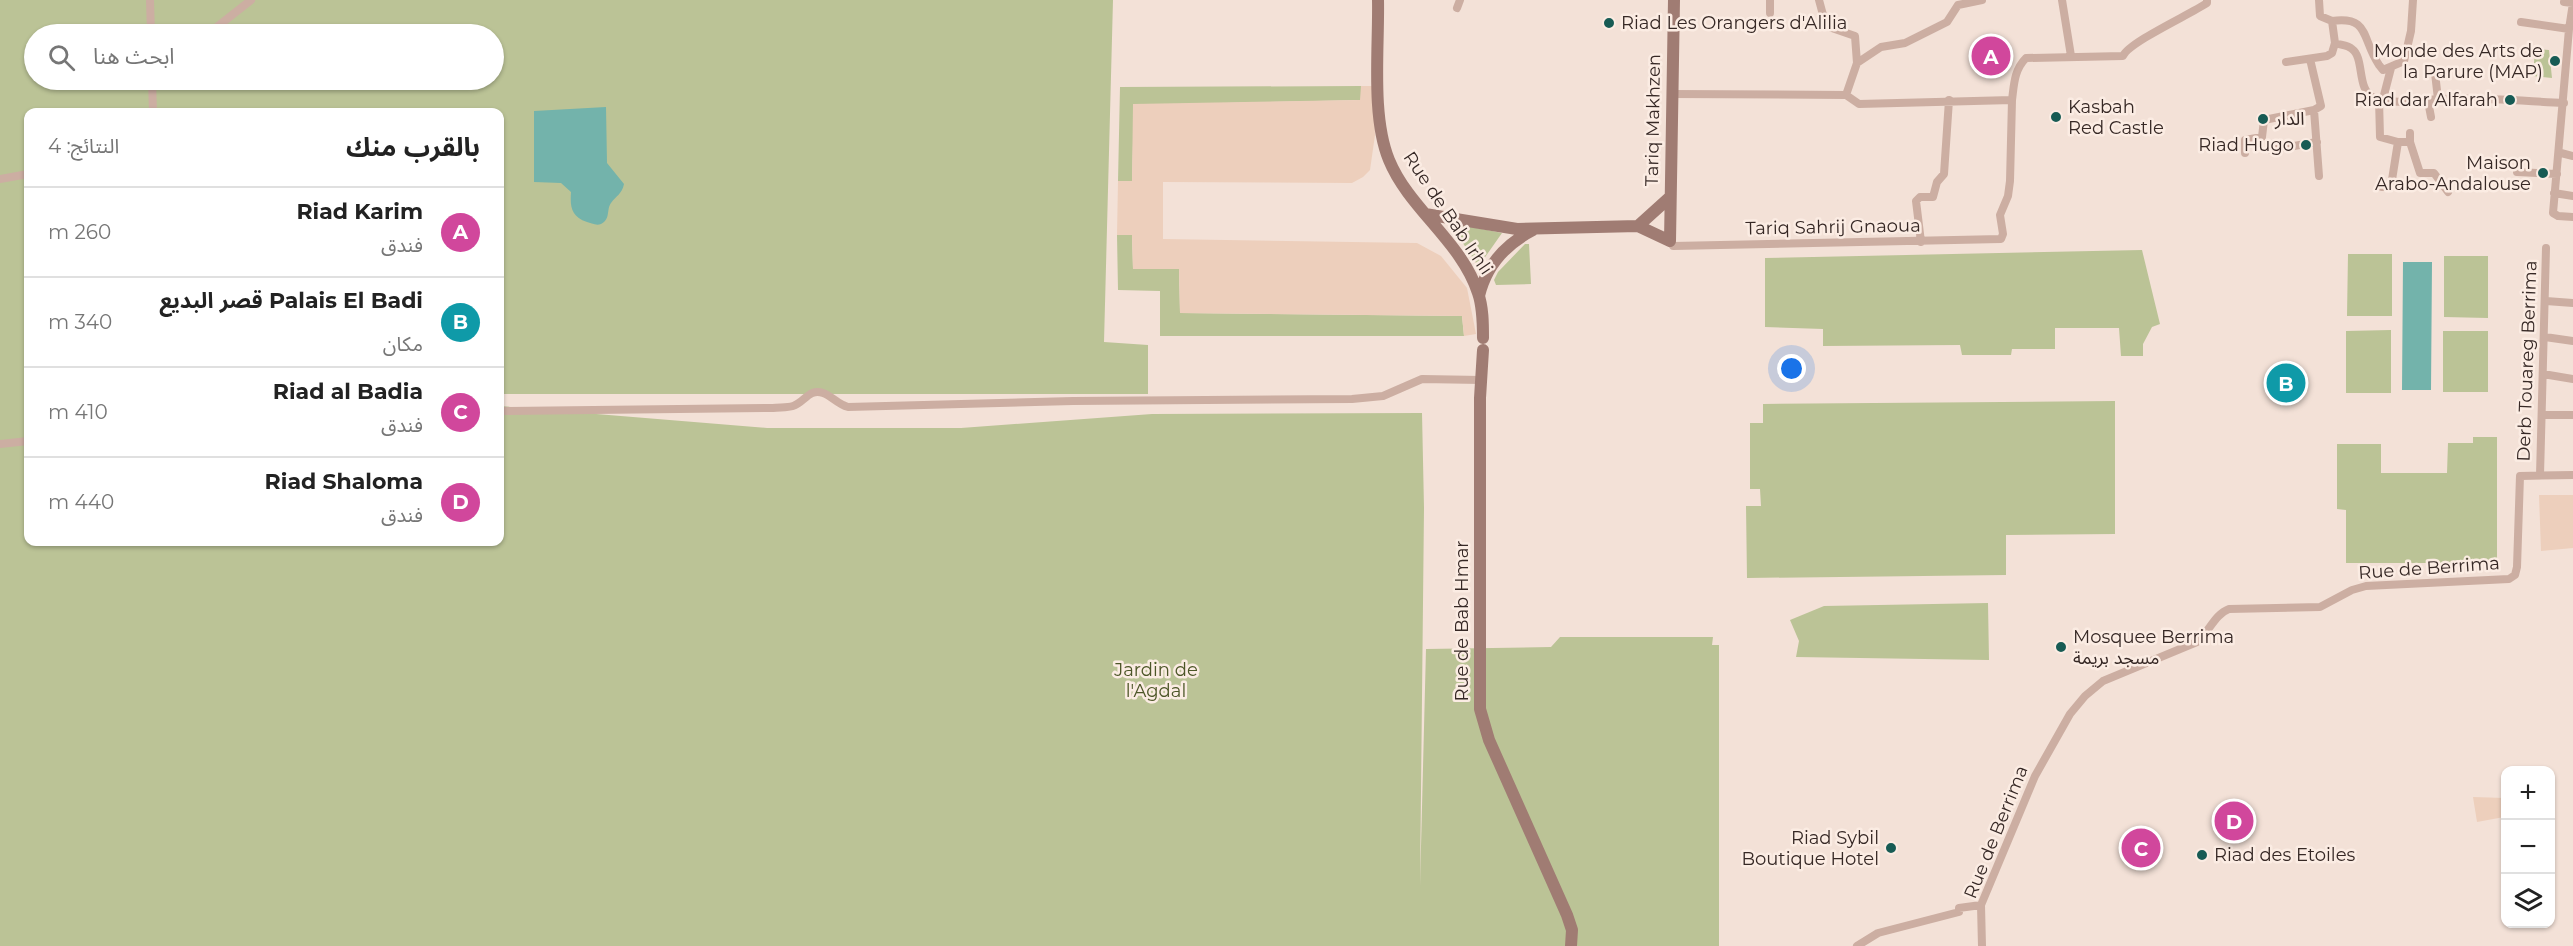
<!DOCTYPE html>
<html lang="ar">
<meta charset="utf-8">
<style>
body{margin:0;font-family:Montserrat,"Noto Sans Arabic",sans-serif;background:#f2f2f2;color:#222;direction:rtl}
.controls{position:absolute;right:18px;bottom:18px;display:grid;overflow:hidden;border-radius:12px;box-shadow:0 2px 4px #0004}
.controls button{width:54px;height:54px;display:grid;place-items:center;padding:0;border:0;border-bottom:2px solid #e0e0e0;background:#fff;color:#222;font:30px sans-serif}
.you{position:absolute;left:1792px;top:369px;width:21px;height:21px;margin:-15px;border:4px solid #fff;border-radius:50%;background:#1a73e8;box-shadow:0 0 0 9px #1a73e833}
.badge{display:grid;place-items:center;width:39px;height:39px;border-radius:50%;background:#175b54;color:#fff;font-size:20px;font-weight:700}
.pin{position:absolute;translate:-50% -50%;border:3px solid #fff;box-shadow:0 2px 6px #0006}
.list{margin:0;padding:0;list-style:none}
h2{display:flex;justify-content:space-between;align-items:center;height:78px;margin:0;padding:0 24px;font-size:26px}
h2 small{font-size:20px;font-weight:400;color:#767676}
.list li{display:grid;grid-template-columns:39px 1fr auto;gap:18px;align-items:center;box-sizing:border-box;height:90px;padding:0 24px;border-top:2px solid #e0e0e0}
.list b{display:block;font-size:22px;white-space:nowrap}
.list p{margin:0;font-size:20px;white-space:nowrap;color:#767676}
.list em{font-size:20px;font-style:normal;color:#767676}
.icon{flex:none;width:33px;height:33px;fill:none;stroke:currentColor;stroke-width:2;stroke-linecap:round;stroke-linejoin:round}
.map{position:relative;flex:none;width:2573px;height:946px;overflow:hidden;direction:ltr}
.search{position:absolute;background:#fff;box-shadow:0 2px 4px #0004;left:24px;top:24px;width:480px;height:66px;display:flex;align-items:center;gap:15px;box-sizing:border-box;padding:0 21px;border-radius:33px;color:#767676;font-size:22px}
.panel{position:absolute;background:#fff;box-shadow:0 2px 4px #0004;left:24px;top:108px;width:480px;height:438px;border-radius:12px;direction:rtl}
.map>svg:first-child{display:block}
.green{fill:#bbc396;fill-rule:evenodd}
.plaza{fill:#edcfbc}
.water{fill:#73b3ab}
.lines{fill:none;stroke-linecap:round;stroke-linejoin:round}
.street{stroke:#ccaea2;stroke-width:8}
.secondary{stroke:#a07c73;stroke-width:12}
.poi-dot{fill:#175b54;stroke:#fbece3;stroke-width:2}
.labels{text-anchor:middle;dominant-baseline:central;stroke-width:5;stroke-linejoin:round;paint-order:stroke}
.poi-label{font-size:18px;fill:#362825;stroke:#fbece3;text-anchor:start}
.street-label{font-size:18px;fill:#362825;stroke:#fbece3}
.park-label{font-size:18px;fill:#4c5627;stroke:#fbece3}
</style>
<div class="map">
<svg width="2573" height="946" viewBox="0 0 2573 946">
<rect width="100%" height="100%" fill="#f3e1d7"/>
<path class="green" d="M 0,0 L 1113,0 L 1104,342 L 1148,345 L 1148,394 L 500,394 L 500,112 L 28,112 L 28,542 L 500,542 L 500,406 L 767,428 L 961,428 L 1152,414 L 1422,413 L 1424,508 L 1420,886 L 1426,649 L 1551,647 L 1560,637 L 1713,637 L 1712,645 L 1719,645 L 1719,946 L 0,946 ZM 34,34 L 494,34 L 494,80 L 34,80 Z
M 2535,49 L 2549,50 L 2552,78 L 2533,76 Z
M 1361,86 L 1361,100 L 1134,105 L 1132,181 L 1118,181 L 1120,87 Z
M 1457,224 L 1502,233 L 1481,263 L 1476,263 L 1453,228 Z
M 1117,235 L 1132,235 L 1133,269 L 1179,269 L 1180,313 L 1462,316 L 1464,336 L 1160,336 L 1160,291 L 1118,290 Z
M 1525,244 L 1529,244 L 1531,284 L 1496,285 L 1494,280 L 1498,272 Z
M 2142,250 L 2160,324 L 2152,327 L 2143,344 L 2143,356 L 2121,356 L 2119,328 L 2055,328 L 2055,349 L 2012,349 L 2011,355 L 1962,355 L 1960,345 L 1823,346 L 1823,329 L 1765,327 L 1765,258 Z
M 2348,254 L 2392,254 L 2392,316 L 2347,316 Z
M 2444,256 L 2488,256 L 2488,318 L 2444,317 Z
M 2391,330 L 2391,393 L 2346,393 L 2346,331 Z
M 2443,331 L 2488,331 L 2488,392 L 2443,392 Z
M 2115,401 L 2115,534 L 2006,535 L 2006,575 L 1747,578 L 1746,506 L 1761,506 L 1760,489 L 1750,489 L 1750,423 L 1763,423 L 1763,404 Z
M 2473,437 L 2497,437 L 2497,563 L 2346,563 L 2346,510 L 2337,509 L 2337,444 L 2381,444 L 2381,473 L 2447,473 L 2448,443 L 2473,443 Z
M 1988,603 L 1989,660 L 1796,657 L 1799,641 L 1790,620 L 1824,606 Z"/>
<path class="plaza" d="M 1361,86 L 1373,86 L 1375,135 L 1370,170 L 1363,177 L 1352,183 L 1163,182 L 1163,239 L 1417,243 L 1441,256 L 1467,288 L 1476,334 L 1464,336 L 1462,316 L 1180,313 L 1179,269 L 1133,269 L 1132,235 L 1117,235 L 1118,181 L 1132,181 L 1133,104 L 1360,100 Z
M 2539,495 L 2573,495 L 2573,548 L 2541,551 Z
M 2473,797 L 2505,798 L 2504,817 L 2477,822 Z"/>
<path class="water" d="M 606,107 L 607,163 L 624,184 C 622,194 616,196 611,203 C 606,210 611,219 601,224 C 596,226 591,223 587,222 C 571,216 570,207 571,192 L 561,183 L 534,182 L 534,111 Z
M 2403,262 L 2432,262 L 2431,390 L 2402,390 Z"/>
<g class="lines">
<path class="street" d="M 150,0 L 151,34
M 1770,0 L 1770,13
M 1819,0 L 1826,26 L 1855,36 L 1857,63
M 2062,0 L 2071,56
M 2319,0 L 2320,16 L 2332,21 L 2335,43 C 2340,45 2348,45 2352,49 C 2365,58 2356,90 2374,98 C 2390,105 2421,100 2438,99 C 2480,97 2522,101 2564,103
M 2564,2 L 2573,3 L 2569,29
M 1457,8 L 1460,0
M 2332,21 C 2370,16 2361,38 2379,65 L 2383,70 L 2404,61 L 2411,31 L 2413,0
M 2521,22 L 2569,29 L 2553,213 L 2558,216 L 2573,217
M 208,34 L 251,0
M 2286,62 L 2327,56 L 2332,53 L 2335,43
M 2435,73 L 2438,99
M 152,80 L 153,112
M 1671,94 L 1846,95
M 1846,95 L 1859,104 L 2012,100 C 2014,85 2014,70 2026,58 L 2123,56 C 2129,42 2191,14 2207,3 L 2207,0
M 1846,95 L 1857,63 L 1881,47 L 1905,43 L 1947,22 L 1958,5 L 1982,0
M 2379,99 L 2380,137 L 2398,142 L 2410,142 L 2420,173 L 2434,173 L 2448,192
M 2383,99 L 2391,68
M 2428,101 L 2431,117
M 2314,110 L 2319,176
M 2410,133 L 2410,142
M 2271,150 L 2317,142
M 2245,153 L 2245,140 L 2262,137 L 2264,120 L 2314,110 L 2321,106 L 2310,59
M 2561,153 L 2573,156
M 2517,172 L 2557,174
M 0,179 L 28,174
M 2382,187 L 2391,186 L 2398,142
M 2554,193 L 2573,196
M 1670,241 L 1673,246 L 2001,239 L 2003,234 L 2000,215 L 2008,196 L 2010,181 L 2012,100
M 1921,242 L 1916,201 L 1920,197 L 1933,197 L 1937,182 L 1944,174 L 1949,100
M 2546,301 L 2573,303
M 2545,337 L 2573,341
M 2543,374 L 2573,379
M 500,411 L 773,408 C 779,407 787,408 793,406 C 804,403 809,388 823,393 C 832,396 837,404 848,407 L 1073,401 L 1352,399 L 1383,396 L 1422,379 L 1481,380
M 2543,415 L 2573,415
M 0,444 L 28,441
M 2540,475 L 2546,248
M 1857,946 L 1878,933 L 1959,912 L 1959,908 L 1981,905
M 1982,946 L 1981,905 L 2035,776 L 2070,714 L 2085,696 L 2103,681 L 2197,642 C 2209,632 2215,614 2229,609 L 2320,607 L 2352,590 L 2366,586 L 2509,579 L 2515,575 L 2517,567 L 2520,476 L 2573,475"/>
<path class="secondary" d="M 1378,0 C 1379,48 1371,116 1389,160 C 1409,209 1462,242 1478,293 C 1483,307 1483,324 1483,338
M 1425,214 L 1517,229 L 1638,226 L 1670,241 L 1674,0
M 1638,226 L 1669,198
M 1479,296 C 1486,266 1506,244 1533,230
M 1483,350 L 1480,398 L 1480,709 L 1489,740 L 1567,915 L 1572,930 L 1571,946"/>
</g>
<g class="poi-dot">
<circle cx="1609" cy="23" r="6"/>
<circle cx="2555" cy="61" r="6"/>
<circle cx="2510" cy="100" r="6"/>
<circle cx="2056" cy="117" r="6"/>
<circle cx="2263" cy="119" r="6"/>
<circle cx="2306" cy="145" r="6"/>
<circle cx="2543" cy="173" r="6"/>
<circle cx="2061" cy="647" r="6"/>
<circle cx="1891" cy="848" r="6"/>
<circle cx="2202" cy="855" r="6"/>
</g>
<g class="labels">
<g class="poi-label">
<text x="1621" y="23">Riad Les Orangers d'Alilia</text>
<text x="2543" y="51" text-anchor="end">Monde des Arts de<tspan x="2543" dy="21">la Parure (MAP)</tspan></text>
<text x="2498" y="100" text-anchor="end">Riad dar Alfarah</text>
<text x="2068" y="107">Kasbah<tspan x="2068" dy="21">Red Castle</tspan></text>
<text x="2275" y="119">الدار</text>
<text x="2294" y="145" text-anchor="end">Riad Hugo</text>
<text x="2531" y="163" text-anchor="end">Maison<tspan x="2531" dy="21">Arabo-Andalouse</tspan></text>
<text x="2073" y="637">Mosquee Berrima<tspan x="2073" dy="21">مسجد بريمة</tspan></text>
<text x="1879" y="838" text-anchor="end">Riad Sybil<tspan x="1879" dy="21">Boutique Hotel</tspan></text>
<text x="2214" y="855">Riad des Etoiles</text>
</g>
<g class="street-label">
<text transform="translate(1653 120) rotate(-89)">Tariq Makhzen</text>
<text transform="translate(1448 213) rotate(56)">Rue de Bab Irhli</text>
<text transform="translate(1833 227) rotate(-1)">Tariq Sahrij Gnaoua</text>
<text transform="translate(2527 361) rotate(-88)">Derb Touareg Berrima</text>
<text transform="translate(2429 568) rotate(-4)">Rue de Berrima</text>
<text transform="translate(1462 621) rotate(-90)">Rue de Bab Hmar</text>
<text transform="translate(1996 832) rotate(-68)">Rue de Berrima</text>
</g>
<g class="park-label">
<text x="1156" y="670">Jardin de<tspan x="1156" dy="21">l'Agdal</tspan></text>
</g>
</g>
</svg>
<div class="controls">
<button>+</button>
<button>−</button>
<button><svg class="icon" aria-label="layers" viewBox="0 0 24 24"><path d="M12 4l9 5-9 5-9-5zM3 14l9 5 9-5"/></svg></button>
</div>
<div class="you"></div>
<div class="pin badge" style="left:1991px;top:56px;background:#d1479c">A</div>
<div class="pin badge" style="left:2286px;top:383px;background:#0f9aa8">B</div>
<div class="pin badge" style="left:2141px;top:848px;background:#d1479c">C</div>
<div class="pin badge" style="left:2234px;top:821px;background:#d1479c">D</div>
<div class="search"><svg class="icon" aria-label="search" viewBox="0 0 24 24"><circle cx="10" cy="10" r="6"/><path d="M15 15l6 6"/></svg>ابحث هنا</div>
<section class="panel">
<h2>بالقرب منك<small>النتائج: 4</small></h2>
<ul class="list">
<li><span class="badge" style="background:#d1479c">A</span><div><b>Riad Karim</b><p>فندق</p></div><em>260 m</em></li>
<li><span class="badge" style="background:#0f9aa8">B</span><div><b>Palais El Badi قصر البديع</b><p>مكان</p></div><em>340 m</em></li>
<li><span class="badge" style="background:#d1479c">C</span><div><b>Riad al Badia</b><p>فندق</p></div><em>410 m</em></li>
<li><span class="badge" style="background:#d1479c">D</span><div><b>Riad Shaloma</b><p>فندق</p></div><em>440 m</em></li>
</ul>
</section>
</div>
